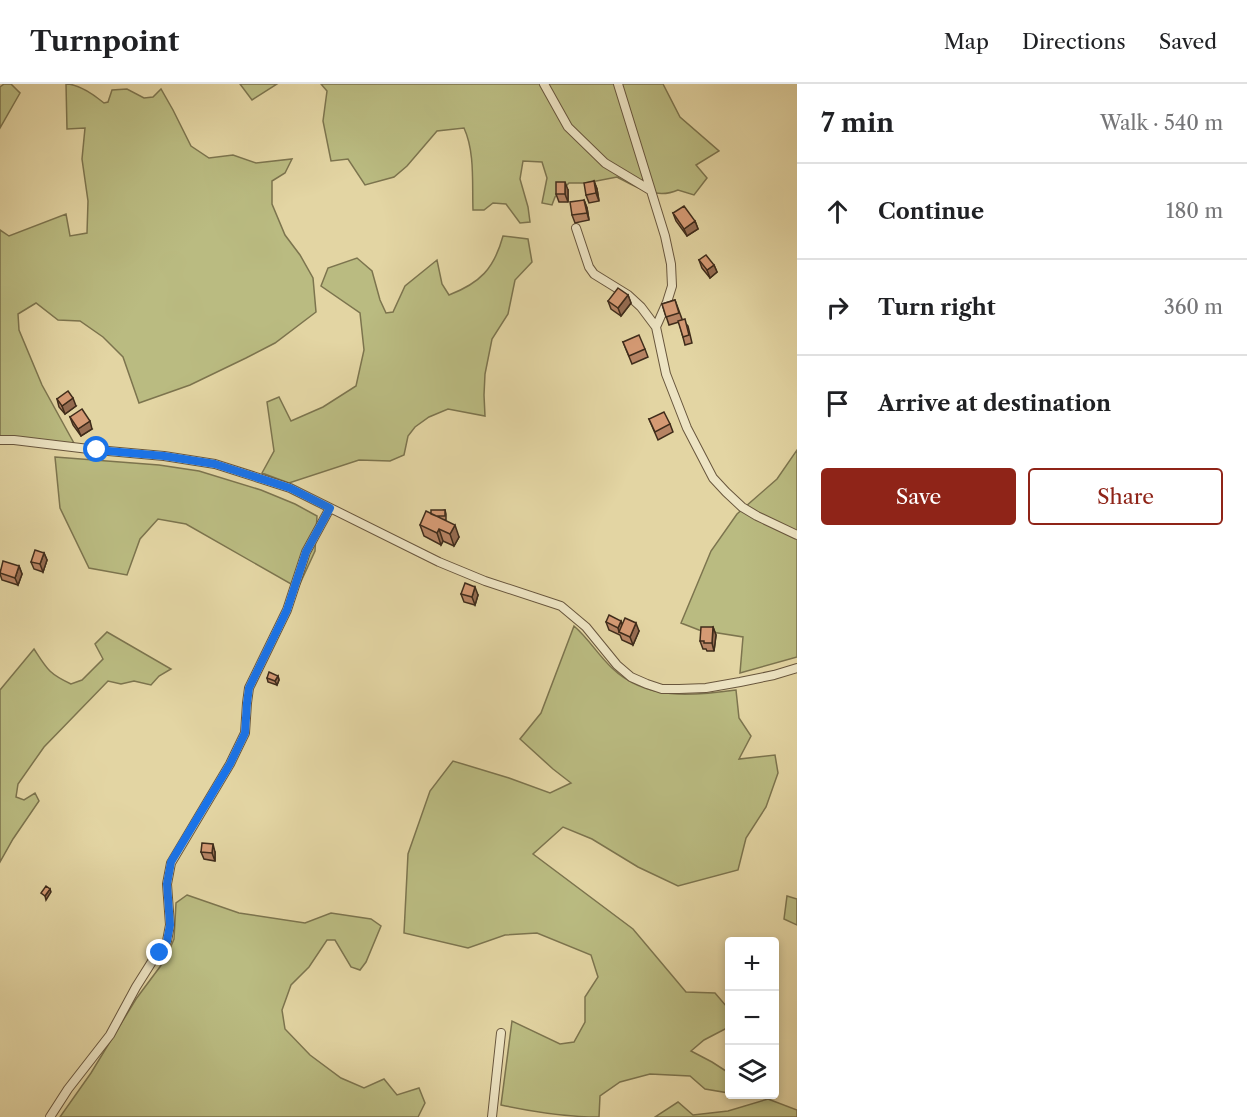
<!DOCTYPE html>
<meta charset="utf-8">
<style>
body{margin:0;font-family:"Libre Caslon Text",serif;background:#f6f6f6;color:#202124}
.controls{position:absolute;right:18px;bottom:18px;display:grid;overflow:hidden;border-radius:6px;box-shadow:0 3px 9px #0003}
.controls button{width:54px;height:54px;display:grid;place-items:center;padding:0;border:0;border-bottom:2px solid #e0e0e0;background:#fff;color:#202124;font:30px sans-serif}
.stop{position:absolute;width:18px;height:18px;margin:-14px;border:4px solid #1a73e8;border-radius:50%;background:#fff}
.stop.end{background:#1a73e8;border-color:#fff;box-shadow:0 2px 6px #0008}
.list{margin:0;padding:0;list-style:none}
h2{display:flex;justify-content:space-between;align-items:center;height:78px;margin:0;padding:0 24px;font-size:26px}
h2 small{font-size:20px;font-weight:400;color:#757577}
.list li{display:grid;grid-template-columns:39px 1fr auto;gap:18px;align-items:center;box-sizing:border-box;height:96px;padding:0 24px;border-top:2px solid #e0e0e0}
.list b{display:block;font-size:22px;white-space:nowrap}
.list em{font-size:20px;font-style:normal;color:#757577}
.actions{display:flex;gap:12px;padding:18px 24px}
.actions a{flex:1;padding:14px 0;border:2px solid #8f2418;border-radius:6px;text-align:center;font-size:21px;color:#8f2418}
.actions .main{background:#8f2418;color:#fff}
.icon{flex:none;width:33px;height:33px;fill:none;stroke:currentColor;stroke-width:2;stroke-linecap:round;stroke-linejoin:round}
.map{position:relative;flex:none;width:797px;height:1033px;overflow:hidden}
header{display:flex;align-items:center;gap:36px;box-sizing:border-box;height:84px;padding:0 30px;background:#fff;border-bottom:2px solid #e0e0e0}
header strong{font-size:28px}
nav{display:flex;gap:33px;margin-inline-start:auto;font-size:21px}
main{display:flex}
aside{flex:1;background:#fff}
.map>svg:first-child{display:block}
.green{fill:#babb81;stroke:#7c744e;stroke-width:1.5}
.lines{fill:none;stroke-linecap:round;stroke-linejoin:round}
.minor-casing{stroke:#68563d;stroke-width:10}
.minor{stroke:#ede4c3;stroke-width:8}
.wall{fill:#b78464;stroke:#3f2c1b;stroke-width:1.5}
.shaded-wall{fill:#956c51;stroke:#3f2c1b;stroke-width:1.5}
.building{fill:#d59a74;stroke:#3f2c1b;stroke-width:1.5}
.route{stroke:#1a73e8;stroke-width:8}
</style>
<header>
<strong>Turnpoint</strong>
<nav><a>Map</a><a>Directions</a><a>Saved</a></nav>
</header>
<main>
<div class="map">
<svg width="797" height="1033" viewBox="0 0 797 1033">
<rect width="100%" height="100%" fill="#e3d5a3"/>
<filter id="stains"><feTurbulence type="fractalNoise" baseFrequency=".00333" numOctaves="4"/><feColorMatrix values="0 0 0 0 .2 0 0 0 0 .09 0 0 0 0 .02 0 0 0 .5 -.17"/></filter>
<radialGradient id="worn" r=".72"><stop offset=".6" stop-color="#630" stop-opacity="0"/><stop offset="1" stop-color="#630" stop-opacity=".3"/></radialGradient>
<path class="green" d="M 4,0 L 11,0 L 20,9 L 0,44 L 0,3 Z
M 66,0 C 79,0 93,10 104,19 L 108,18 L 112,6 L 127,5 L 144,14 L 153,13 L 161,5 L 173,26 L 191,62 L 209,74 L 233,71 L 256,79 L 292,75 L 285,89 L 272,97 L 272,120 L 285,151 L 300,171 L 313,194 L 316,228 L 275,259 L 246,274 L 190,301 L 139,319 L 123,273 L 103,253 L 80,237 L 58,236 L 36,219 L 18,230 L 19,246 L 42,301 L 75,361 L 0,352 L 0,146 L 9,152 L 66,130 L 70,152 L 87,149 L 88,117 L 82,75 L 85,44 L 67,45 Z
M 240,0 L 277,0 L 252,16 Z
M 321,0 L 663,0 L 680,33 L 719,67 L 696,81 L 707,94 L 694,111 L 678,106 C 656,116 636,103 617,93 L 586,99 L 569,99 L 555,113 L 552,121 L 542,119 L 547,94 L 542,78 L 523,77 L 520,95 L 528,123 L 530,138 L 520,139 L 506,120 L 493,119 L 484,126 L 473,126 C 472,99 475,68 464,44 L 437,47 L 407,82 L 394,93 L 365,101 L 348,75 L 331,77 L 323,37 L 327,7 Z
M 503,152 L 528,155 L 532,178 L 515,196 L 508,230 L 492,255 L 485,290 L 484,311 L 485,332 L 448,325 L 429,333 L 415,343 L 408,352 L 404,371 L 390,377 L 359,376 L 289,399 L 262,389 L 274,367 L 267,318 L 279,313 L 291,337 L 323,323 L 356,302 L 364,266 L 360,229 L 321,202 L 328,184 L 357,174 L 372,187 L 380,216 L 386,229 L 393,228 L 405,202 L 437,176 L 442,200 L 449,211 C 480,199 494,185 503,152 Z
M 797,366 L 797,573 L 740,589 L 743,553 L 699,546 L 681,539 L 711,467 L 737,430 L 777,395 Z
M 55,373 L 159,381 L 199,387 L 261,406 L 295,420 L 317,432 L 315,467 L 298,504 L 186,440 L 158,435 L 140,455 L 127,491 L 89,484 L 60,424 Z
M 574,542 C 589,555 598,571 612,584 C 646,617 693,612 736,606 L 739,634 L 751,652 L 739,675 L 775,671 L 778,689 L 766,723 L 746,754 L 738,786 L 678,802 L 638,783 L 592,755 L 563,743 L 533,770 L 633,845 L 686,908 L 715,909 L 727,923 L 727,944 L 704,956 L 691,967 L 712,978 L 729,989 L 729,1009 L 705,1005 L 690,992 L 650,990 L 620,998 L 600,1012 L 599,1033 C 566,1033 534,1028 501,1021 L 512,937 L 560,960 L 574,958 L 585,938 L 585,913 L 598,893 L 591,871 L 537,849 L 505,851 L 468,864 L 404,849 L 408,770 L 430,707 L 453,677 L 509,694 L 550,709 L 571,699 L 553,685 L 520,655 L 541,629 Z
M 107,548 L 171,585 L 159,592 L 151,601 L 134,597 L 121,600 L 108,597 L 44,663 L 18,700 L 16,713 L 24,716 L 35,709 L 39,717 L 13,755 L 0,778 L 0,606 L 34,565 C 47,585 49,590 71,600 L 82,596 L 103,575 L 95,560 Z
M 187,811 L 239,829 L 305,839 L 331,829 L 371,835 L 381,842 L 366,878 L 360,886 L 351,883 L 335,856 L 327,856 L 309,883 L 291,901 L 282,926 L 285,945 L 310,971 L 341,994 L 364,1004 L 384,995 L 397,1011 L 419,1004 L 425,1019 L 418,1033 L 60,1033 L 91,989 L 136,915 L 165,876 L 174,855 L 176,819 Z
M 787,812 L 797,815 L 797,841 L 784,835 Z
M 768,1015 L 797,1026 L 797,1033 L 655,1033 L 678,1018 L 693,1031 L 728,1027 Z"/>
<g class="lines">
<defs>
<path id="minor" d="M 544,0 L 568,43 L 605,79 L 650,106
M 618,0 L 665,152 L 671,180 L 672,202 L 667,218 L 656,243 L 666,290 L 687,344 L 713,394 L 726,408 L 742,423 L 757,432 L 797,451
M 576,144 L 589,183 L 594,190 L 628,211 L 641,223 L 656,243
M 0,356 L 14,356 L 97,366 L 164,372 L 215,380 L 290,404 L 439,478 L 485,497 L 561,522 L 586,543 L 617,581 L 631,593 L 647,600 L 662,605 L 679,605 L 706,604 L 740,598 L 774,591 L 797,584
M 50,1033 L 68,1005 L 110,951 L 136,903 L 153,876 L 160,869 L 167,857 L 170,841 L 167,800 L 171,779 L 230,680 L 245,649 L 247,619 L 249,604 L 287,526 L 306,468 L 330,424
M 492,1033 L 501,949"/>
</defs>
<use href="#minor" class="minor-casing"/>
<use href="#minor" class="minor"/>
</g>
<path class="wall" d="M 594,97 L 597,105 L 599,117 L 589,119 L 586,111 Z
M 568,106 L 568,118 L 559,118 L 556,110 Z
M 584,116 L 587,124 L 589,136 L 575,139 L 572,131 Z
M 673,129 L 695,137 L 698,145 L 687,152 L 676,137 Z
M 699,176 L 714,181 L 717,188 L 710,194 L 702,184 Z
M 628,211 L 631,219 L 621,232 L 611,225 L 608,217 Z
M 675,216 L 682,235 L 688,242 L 692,259 L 685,261 L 679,238 L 669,241 L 662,220 Z
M 623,258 L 645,265 L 648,273 L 632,280 Z
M 57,315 L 76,322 L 65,330 L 59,323 Z
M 70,333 L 92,345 L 81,352 L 73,341 Z
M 649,335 L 670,340 L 673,348 L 658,356 Z
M 445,426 L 446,430 L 446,436 L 444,436 L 459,453 L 454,462 L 443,457 L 441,461 L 424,452 L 420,441 L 431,430 Z
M 44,469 L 47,476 L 43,488 L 34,485 L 31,478 Z
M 19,482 L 22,490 L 18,501 L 2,496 L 0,490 L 0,486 Z
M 461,510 L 478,511 L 475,521 L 464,518 Z
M 621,537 L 622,540 L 639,547 L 633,561 L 622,556 L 620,551 L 609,546 L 606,538 Z
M 713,543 L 716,551 L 714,567 L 707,567 L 706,565 L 703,565 L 700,557 Z
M 278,592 L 279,596 L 277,601 L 268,598 L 267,594 Z
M 201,768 L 215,768 L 215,777 L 204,775 Z"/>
<path class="shaded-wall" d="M 594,97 L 597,105 L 599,117 L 596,109 Z
M 565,98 L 568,106 L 568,118 L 565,110 Z
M 584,116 L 587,124 L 589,136 L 587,129 Z
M 695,137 L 698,145 L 687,152 L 684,145 Z
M 714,181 L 717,188 L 710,194 L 707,186 Z
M 628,211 L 631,219 L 621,232 L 618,224 Z
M 73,314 L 76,322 L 65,330 L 62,322 Z
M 90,337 L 92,345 L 81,352 L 78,345 Z
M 455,441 L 459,453 L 454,462 L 450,450 Z
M 439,445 L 443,457 L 441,461 L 437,449 Z
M 44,469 L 47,476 L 43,488 L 40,480 Z
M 19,482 L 22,490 L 18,501 L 15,494 Z
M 475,503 L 478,511 L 475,521 L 472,513 Z
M 621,537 L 624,545 L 619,548 L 618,544 Z
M 636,539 L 639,547 L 633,561 L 630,553 Z
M 713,543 L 716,551 L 714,567 L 712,559 Z
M 278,592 L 279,596 L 277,601 L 275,597 Z
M 213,760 L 215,768 L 215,777 L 212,769 Z
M 50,805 L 51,808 L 46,816 L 45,812 Z"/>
<path class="building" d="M 594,97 L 596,109 L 586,111 L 584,99 Z
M 556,98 L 565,98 L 565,110 L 556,110 Z
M 584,116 L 587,129 L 572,131 L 570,118 Z
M 684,122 L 695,137 L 684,145 L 673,129 Z
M 706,171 L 714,181 L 707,186 L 699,176 Z
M 618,204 L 628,211 L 618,224 L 608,217 Z
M 675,216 L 679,229 L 666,233 L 662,220 Z
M 685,235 L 689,251 L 683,253 L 678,237 Z
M 639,251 L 645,265 L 629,272 L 623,258 Z
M 68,307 L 73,314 L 62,322 L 57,315 Z
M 82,325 L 90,337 L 78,345 L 70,333 Z
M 664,328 L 670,340 L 655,348 L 649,335 Z
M 431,426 L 445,426 L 445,432 L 436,432 L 431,430 Z
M 426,427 L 455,441 L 450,450 L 439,445 L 437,449 L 420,441 Z
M 35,466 L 44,469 L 40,480 L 31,478 Z
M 3,477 L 19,482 L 15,494 L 0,489 Z
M 465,499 L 475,503 L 472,513 L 461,510 Z
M 609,531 L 621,537 L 618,544 L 606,538 Z
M 625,534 L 636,539 L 630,553 L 619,548 Z
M 701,543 L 713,543 L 712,559 L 704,559 L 704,557 L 700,557 Z
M 269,588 L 278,592 L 275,597 L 267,594 Z
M 202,759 L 213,760 L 212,769 L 201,768 Z
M 46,802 L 50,805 L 45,812 L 41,809 Z"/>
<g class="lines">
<path class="route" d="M 97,366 L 164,372 L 215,380 L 290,404 L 330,424 L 306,468 L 287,526 L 249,604 L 247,619 L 245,649 L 230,680 L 171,778 L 167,800 L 170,841 L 167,857 L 160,869"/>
</g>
<rect width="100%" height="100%" filter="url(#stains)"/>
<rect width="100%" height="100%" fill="url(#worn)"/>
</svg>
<div class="controls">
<button>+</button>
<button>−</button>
<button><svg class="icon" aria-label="layers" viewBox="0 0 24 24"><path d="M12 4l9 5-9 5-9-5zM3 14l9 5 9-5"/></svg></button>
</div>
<div class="stop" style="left:97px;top:366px"></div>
<div class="stop end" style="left:160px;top:869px"></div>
</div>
<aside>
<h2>7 min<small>Walk · 540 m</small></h2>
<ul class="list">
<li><svg class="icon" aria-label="ahead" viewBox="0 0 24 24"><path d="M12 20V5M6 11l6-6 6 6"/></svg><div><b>Continue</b></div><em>180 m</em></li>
<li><svg class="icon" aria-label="right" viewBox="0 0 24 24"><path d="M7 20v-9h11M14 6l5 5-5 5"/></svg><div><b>Turn right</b></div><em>360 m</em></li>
<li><svg class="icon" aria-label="arrive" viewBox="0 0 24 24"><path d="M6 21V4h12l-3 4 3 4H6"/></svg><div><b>Arrive at destination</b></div></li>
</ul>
<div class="actions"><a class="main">Save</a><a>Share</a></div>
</aside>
</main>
